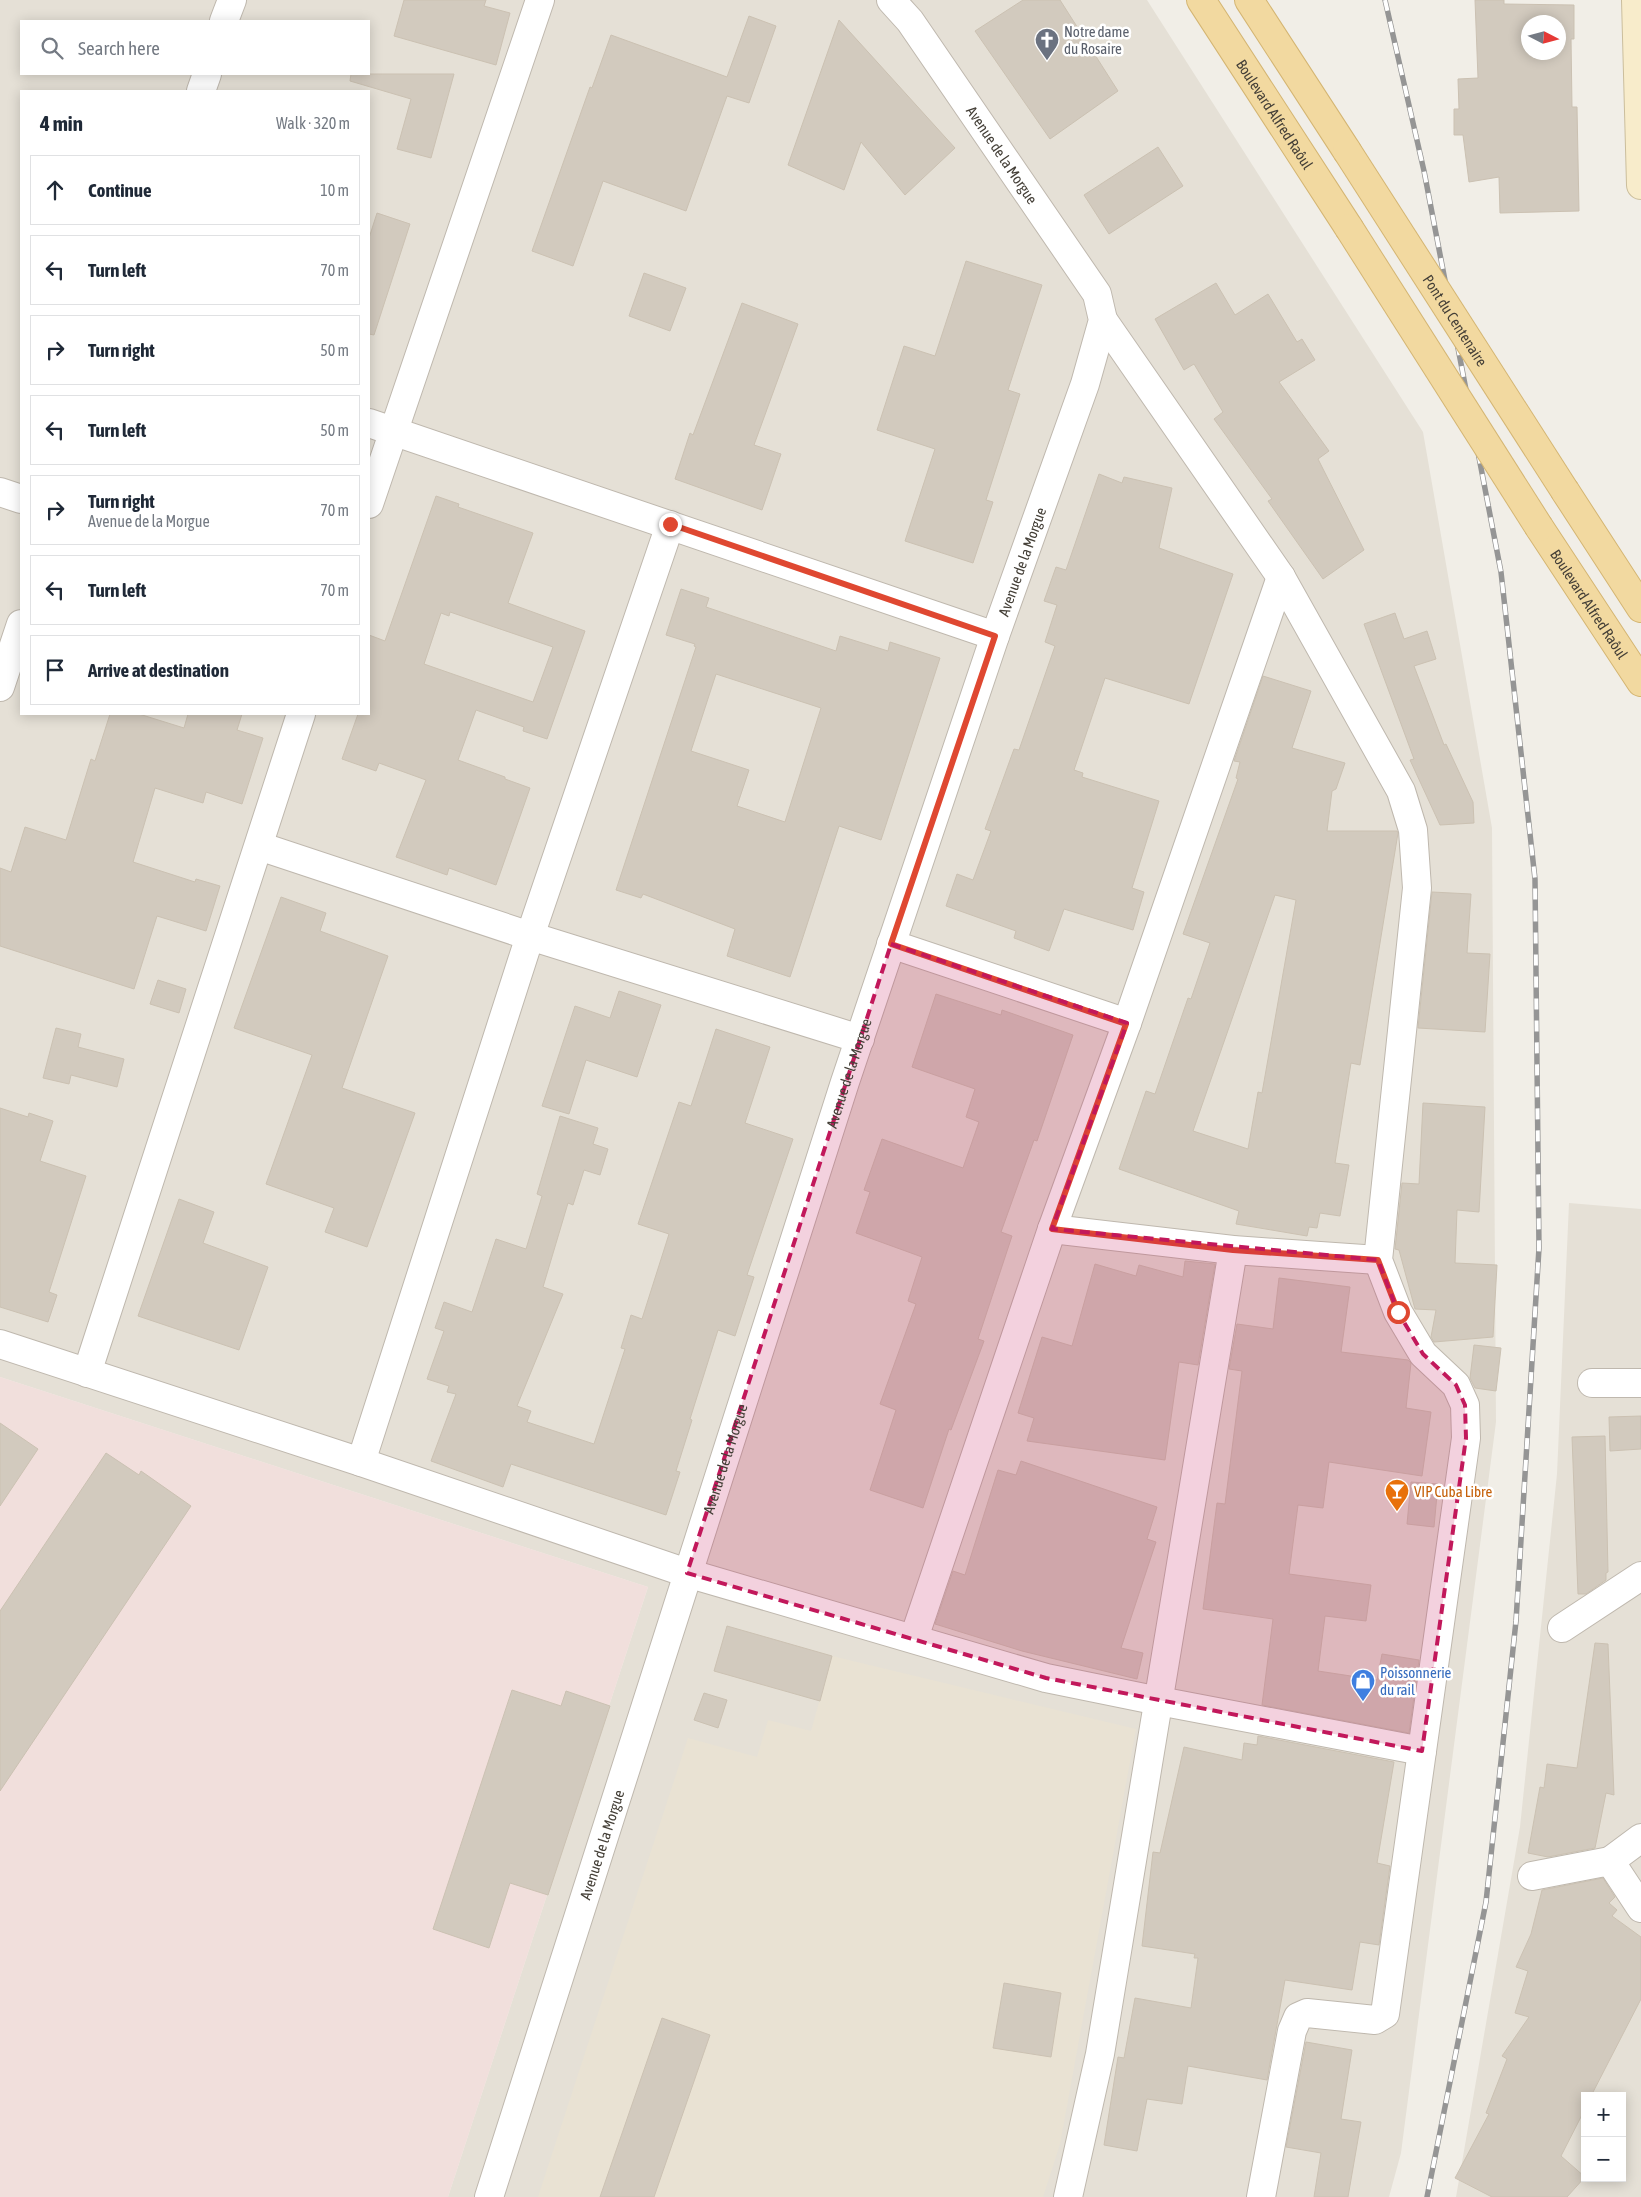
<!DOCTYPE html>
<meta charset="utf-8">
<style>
body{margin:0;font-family:"Asap Condensed",sans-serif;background:#f6f6f7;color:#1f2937}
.controls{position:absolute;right:15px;bottom:15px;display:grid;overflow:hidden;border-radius:0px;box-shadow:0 2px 12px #0003}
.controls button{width:45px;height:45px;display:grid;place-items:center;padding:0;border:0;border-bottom:1px solid #e0e1e3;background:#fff;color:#1f2937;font:25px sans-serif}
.compass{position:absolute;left:1521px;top:15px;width:45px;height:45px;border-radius:50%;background:#fff;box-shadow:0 2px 12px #0003;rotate:96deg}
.stop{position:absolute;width:15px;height:15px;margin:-11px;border:4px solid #df4831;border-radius:50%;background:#fff}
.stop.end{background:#df4831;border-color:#fff;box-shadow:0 1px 5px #0008}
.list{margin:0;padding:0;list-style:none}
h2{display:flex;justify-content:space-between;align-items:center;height:65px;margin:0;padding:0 20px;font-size:21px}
h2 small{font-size:16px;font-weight:400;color:#747a83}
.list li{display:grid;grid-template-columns:32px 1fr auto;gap:15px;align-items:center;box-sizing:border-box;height:70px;margin:0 10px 10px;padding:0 10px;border:1px solid #e0e1e3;border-radius:0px}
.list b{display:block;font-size:19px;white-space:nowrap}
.list p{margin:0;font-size:16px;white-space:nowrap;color:#747a83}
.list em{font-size:16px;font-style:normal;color:#747a83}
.icon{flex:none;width:28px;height:28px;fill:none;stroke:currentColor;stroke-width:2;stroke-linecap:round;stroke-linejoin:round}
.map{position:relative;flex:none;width:1641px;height:2197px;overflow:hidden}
.search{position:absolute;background:#fff;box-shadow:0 2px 12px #0003;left:20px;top:20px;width:350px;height:55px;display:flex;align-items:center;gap:12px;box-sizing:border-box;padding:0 18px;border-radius:0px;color:#747a83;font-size:19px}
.panel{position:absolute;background:#fff;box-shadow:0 2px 12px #0003;left:20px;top:90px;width:350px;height:625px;border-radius:0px}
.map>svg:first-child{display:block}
.residential{fill:#e5e0d6;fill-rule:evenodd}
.education{fill:#e9e2d3}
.medical{fill:#f1dfdc}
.building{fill:#d2cabe;stroke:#cbc1b2;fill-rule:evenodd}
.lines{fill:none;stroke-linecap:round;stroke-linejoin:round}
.minor-casing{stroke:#bfb8ae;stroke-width:30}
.secondary-casing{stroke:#cbbe9c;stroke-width:30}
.primary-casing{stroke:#d4b572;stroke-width:30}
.minor{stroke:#fff;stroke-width:28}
.secondary{stroke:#f8eccb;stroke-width:28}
.primary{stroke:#f2d9a0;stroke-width:28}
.rail-casing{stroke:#959595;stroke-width:5.5}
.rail{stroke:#fff;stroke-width:4;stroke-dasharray:11;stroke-linecap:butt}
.primary-bridge-casing{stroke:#d4b572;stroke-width:30;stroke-linecap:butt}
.primary-bridge{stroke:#f2d9a0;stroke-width:28}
.route{stroke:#df4831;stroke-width:6}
.marked{fill:#c2185b;fill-opacity:0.2;stroke:#c2185b;stroke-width:4;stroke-dasharray:10 6;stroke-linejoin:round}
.labels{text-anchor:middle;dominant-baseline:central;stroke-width:5;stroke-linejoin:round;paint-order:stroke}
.worship-label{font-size:15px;fill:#5b616d;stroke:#fff;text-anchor:start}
.street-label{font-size:15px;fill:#443f37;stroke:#fff}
.food-label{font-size:15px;fill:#c56008;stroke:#fff;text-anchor:start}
.shop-label{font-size:15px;fill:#366cbe;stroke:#fff;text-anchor:start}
</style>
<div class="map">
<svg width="1641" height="2197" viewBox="0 0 1641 2197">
<rect width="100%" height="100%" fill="#f1eee7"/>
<path class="residential" d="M 0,0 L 1147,0 L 1423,432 L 1492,828 L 1496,1422 L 1401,2153 L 1389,2197 L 448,2197 L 648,1587 L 0,1377 ZM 21,21 L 369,21 L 369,74 L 21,74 ZM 21,91 L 369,91 L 369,714 L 21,714 Z
M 1569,1203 L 1641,1209 L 1641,2197 L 1456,2197 L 1520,1827 L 1557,1474 ZM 1585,2096 L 1622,2096 L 1622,2178 L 1585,2178 Z"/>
<path class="education" d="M 832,1656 L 1136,1729 L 1060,2144 L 1043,2197 L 538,2197 L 688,1738 L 757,1757 L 768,1720 L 811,1731 Z"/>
<path class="medical" d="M 0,1377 L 648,1587 L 448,2197 L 0,2197 Z"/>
<path class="building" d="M 404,0 L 486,0 L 484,6 L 510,13 L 496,65 L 394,36 Z
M 1023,0 L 1060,0 L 1118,91 L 1050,139 L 975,31 Z
M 1475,0 L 1504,0 L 1504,4 L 1574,5 L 1574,39 L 1571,39 L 1572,107 L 1577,107 L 1579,211 L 1500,213 L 1499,177 L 1469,182 L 1463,135 L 1454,135 L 1454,109 L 1459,109 L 1458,79 L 1478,78 ZM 1528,22 L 1558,22 L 1558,52 L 1528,52 Z
M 749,16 L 776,26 L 749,103 L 727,96 L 686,211 L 603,181 L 573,266 L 532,251 L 590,87 L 592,88 L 611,35 L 727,77 Z
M 839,20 L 955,148 L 905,195 L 861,142 L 844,190 L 788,165 Z
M 351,74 L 454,74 L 431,158 L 397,149 L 411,99 L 350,81 Z
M 1158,147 L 1183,186 L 1109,234 L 1084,195 Z
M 377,213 L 410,224 L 374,335 L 369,334 L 369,238 Z
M 966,261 L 1042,285 L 1008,390 L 1020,394 L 986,500 L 993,502 L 973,563 L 905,541 L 935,449 L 877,430 L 904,346 L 935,356 Z
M 644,273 L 686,288 L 670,331 L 629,316 Z
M 1216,283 L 1235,315 L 1268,294 L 1297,342 L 1302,339 L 1315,360 L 1279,382 L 1329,451 L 1318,459 L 1364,550 L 1323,579 L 1268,501 L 1272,499 L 1214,419 L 1223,412 L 1194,364 L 1184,370 L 1155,319 Z
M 742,303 L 798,324 L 754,445 L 781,454 L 762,510 L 675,479 L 690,433 L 693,435 Z
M 1099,474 L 1122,483 L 1124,477 L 1172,488 L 1159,548 L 1233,574 L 1189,704 L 1105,678 L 1074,770 L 1083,773 L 1082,777 L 1159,801 L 1132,888 L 1144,892 L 1133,930 L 1064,909 L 1049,951 L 1014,938 L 1016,931 L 946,906 L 957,874 L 973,880 L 991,831 L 985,829 L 1014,749 L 1019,750 L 1055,646 L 1045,642 L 1057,605 L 1044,601 L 1056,567 L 1066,570 Z
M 436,496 L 459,504 L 458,507 L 533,533 L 508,603 L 585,631 L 547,739 L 523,731 L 524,727 L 476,710 L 458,760 L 505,777 L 505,779 L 530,788 L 496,885 L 449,868 L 447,875 L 396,857 L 426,780 L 379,763 L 376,771 L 342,759 L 358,714 L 369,714 L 369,635 L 385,641 ZM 450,612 L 553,647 L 533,702 L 424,664 L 441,613 L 449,616 Z
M 681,589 L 709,598 L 706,607 L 836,651 L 840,636 L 888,651 L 890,642 L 940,658 L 881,840 L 839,826 L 790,977 L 727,956 L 735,929 L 643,894 L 641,898 L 616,890 L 696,647 L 694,646 L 695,644 L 666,635 ZM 716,674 L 821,708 L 785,822 L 737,806 L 749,770 L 691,751 Z
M 1395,613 L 1404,639 L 1427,631 L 1436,659 L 1414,666 L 1444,745 L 1446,744 L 1473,802 L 1474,823 L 1440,825 L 1410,760 L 1414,759 L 1364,624 Z
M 1263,676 L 1311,691 L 1292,748 L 1345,763 L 1336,789 L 1332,791 L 1327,831 L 1397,831 L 1398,833 L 1360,1065 L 1351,1063 L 1335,1163 L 1349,1165 L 1340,1216 L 1320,1213 L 1317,1228 L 1309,1227 L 1307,1236 L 1236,1224 L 1239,1211 L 1119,1169 L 1146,1091 L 1155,1094 L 1188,998 L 1191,999 L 1210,943 L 1183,934 L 1238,779 L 1236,778 L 1240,762 L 1234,761 ZM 1275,895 L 1296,900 L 1262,1093 L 1258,1092 L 1248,1149 L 1193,1131 Z
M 110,714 L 139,714 L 184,728 L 188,714 L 242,714 L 237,730 L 263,738 L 242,804 L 206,792 L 203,803 L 155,788 L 133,862 L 195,882 L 196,879 L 220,886 L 206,931 L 157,916 L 134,989 L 0,946 L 0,868 L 11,872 L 25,827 L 66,840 L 91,759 L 95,761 Z
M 1432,892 L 1471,894 L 1467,953 L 1490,954 L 1485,1032 L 1418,1028 Z
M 281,897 L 326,913 L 320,931 L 388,956 L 342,1088 L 415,1113 L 367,1247 L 325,1232 L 334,1208 L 266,1184 L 312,1055 L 234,1028 Z
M 158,980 L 186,989 L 179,1013 L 150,1004 Z
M 619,991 L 661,1005 L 637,1077 L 586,1060 L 569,1114 L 542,1106 L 575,1006 L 610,1018 Z
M 936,994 L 1001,1015 L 1002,1010 L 1073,1035 L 1037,1141 L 1034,1140 L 1001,1232 L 1012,1236 L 978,1339 L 984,1341 L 951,1430 L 949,1429 L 923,1508 L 870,1490 L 896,1410 L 880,1404 L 916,1304 L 908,1301 L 922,1257 L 856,1233 L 870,1192 L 864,1190 L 882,1139 L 963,1168 L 979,1122 L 966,1117 L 975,1089 L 912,1067 Z
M 56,1028 L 81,1034 L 78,1047 L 124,1059 L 117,1087 L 71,1075 L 69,1084 L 43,1078 Z
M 716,1029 L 770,1047 L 745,1123 L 793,1139 L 747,1275 L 754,1277 L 735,1336 L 718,1330 L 690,1419 L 692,1420 L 676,1471 L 680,1472 L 666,1515 L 511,1464 L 503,1487 L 431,1461 L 456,1394 L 447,1392 L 449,1386 L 427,1379 L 444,1331 L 435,1328 L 444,1302 L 472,1312 L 496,1239 L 526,1249 L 542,1196 L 537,1194 L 560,1116 L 598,1128 L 593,1144 L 608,1149 L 600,1175 L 584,1170 L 573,1205 L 568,1203 L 543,1287 L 563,1294 L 517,1406 L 531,1411 L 527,1422 L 594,1444 L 625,1349 L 621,1348 L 631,1315 L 642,1319 L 669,1234 L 638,1224 L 679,1102 L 691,1106 Z
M 1423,1103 L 1485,1107 L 1479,1212 L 1457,1210 L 1455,1263 L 1497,1265 L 1493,1337 L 1434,1342 L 1431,1337 L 1436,1310 L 1415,1309 L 1399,1250 L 1395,1249 L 1402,1183 L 1419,1184 Z
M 0,1108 L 28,1117 L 29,1113 L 53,1121 L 40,1161 L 86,1176 L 49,1292 L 57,1295 L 48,1322 L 0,1307 Z
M 179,1199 L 214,1212 L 203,1243 L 268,1267 L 239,1350 L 138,1316 Z
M 1185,1261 L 1215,1264 L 1198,1365 L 1179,1362 L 1165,1460 L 1027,1441 L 1034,1418 L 1018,1413 L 1042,1337 L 1072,1346 L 1095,1264 L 1136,1276 L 1139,1265 L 1183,1277 Z
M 1279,1278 L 1350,1287 L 1341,1352 L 1408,1360 L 1411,1363 L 1406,1408 L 1431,1412 L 1422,1476 L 1329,1462 L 1323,1508 L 1298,1505 L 1289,1574 L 1371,1585 L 1366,1621 L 1325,1616 L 1318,1671 L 1377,1680 L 1382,1654 L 1419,1660 L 1409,1733 L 1262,1705 L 1273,1619 L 1203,1609 L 1217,1503 L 1225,1504 L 1242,1371 L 1229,1369 L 1237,1324 L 1273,1329 Z
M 1474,1345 L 1501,1348 L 1496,1391 L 1475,1388 L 1470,1378 Z
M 1641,1416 L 1641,1449 L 1610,1451 L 1609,1417 Z
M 0,1423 L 38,1449 L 0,1506 Z
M 1605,1436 L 1608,1572 L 1606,1573 L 1606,1580 L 1586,1594 L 1578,1594 L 1572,1437 Z
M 106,1453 L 139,1475 L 141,1471 L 191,1506 L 0,1791 L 0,1611 Z
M 1021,1461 L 1157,1507 L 1147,1539 L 1156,1542 L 1121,1648 L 1143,1653 L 1137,1679 L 1022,1651 L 935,1624 L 953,1571 L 965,1575 L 998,1470 L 1016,1475 Z
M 1411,1482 L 1438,1484 L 1434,1527 L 1407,1524 Z
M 727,1626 L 832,1656 L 820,1701 L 714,1671 Z
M 1595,1643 L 1608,1644 L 1614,1795 L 1606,1793 L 1595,1848 L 1548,1857 L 1528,1853 L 1540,1787 L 1544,1788 L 1547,1764 L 1577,1768 Z
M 512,1690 L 561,1706 L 566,1691 L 610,1706 L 548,1895 L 510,1883 L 489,1948 L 433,1929 Z
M 704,1693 L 727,1700 L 718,1728 L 694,1720 Z
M 1258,1736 L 1394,1762 L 1377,1863 L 1390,1866 L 1379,1945 L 1360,1942 L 1352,1990 L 1285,1980 L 1267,2080 L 1188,2066 L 1182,2104 L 1147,2099 L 1137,2151 L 1104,2145 L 1118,2057 L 1124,2058 L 1135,1998 L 1191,2008 L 1198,1958 L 1194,1958 L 1195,1954 L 1142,1946 L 1153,1852 L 1160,1853 L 1184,1747 L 1242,1760 L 1244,1743 L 1257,1745 Z
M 1603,1878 L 1615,1897 L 1609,1903 L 1617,1910 L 1612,1916 L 1641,1937 L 1641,1999 L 1591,2096 L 1585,2096 L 1585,2109 L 1561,2156 L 1585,2177 L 1567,2197 L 1492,2197 L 1455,2178 L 1489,2114 L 1486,2113 L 1507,2059 L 1502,2056 L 1529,2017 L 1515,2013 L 1528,1971 L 1516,1967 L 1531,1934 L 1542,1890 Z
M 1004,1983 L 1061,1993 L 1051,2057 L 993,2048 Z
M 662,2018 L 710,2035 L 654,2197 L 600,2197 Z
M 1306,2042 L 1352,2050 L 1341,2119 L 1361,2122 L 1348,2197 L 1314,2197 L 1321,2153 L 1286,2147 Z"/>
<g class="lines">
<defs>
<g id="minor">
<path d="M 224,21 L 232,0"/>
<path d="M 201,91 L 207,74"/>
<path d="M 1103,320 L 1281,577 L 1401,791 L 1413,830 L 1417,888 L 1378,1260 L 1398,1312 L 1423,1354 L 1456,1385 L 1465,1405 L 1466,1438 L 1385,2014 L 1375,2020 L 1307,2013 L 1298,2017 L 1292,2031 L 1261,2197"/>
<path d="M 369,423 L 995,636"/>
<path d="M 0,492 L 21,499"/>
<path d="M 369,504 L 540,0"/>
<path d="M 0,687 L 21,624"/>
<path d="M 259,846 L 530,936 L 860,1039"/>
<path d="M 891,944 L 1127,1023"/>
<path d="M 1052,1229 L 1233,1250 L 1378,1260"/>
<path d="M 0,1344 L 361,1462 L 687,1573 L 1046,1678 L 1159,1701 L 1422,1751"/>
<path d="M 87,1373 L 301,714"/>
<path d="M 1592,1383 L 1641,1383"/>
<path d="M 361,1462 L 530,936 L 670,525"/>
<path d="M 1562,1628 L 1641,1576"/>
<path d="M 914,1638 L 1052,1229 L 1127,1023 L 1281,577"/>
<path d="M 1610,1861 L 1641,1838"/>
<path d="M 1532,1876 L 1610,1861 L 1641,1908"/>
<path id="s1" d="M 489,2197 L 845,1082 L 995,636 L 1085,384 L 1103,320 L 1097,294 L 910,21 L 891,0"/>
<path d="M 1068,2197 L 1100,2054 L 1233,1250"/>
</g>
<path id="secondary" d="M 1636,0 L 1641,185"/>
<g id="primary">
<path id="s2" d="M 1201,0 L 1349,228"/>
<path d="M 1249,0 L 1347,151"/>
<path d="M 1565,491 L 1641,608"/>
<path id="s3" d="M 1539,527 L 1641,682"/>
</g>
</defs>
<use href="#minor" class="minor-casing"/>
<use href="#secondary" class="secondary-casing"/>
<use href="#primary" class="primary-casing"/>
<use href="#minor" class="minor"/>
<use href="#secondary" class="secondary"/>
<use href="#primary" class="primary"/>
<defs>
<path id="rail" d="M 1385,0 L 1424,171 L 1501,572 L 1535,879 L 1539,1248 L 1516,1621 L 1486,1902 L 1427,2197"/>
</defs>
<use href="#rail" class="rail-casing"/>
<use href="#rail" class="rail"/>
<defs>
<g id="primary-bridge">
<path id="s4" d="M 1347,151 L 1565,491"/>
<path d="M 1349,228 L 1539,527"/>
</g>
</defs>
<use href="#primary-bridge" class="primary-bridge-casing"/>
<use href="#primary-bridge" class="primary-bridge"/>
</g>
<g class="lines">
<path class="route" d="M 670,524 L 995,636 L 891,944 L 1126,1024 L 1052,1229 L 1233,1250 L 1378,1260 L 1398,1312"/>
</g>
<path class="marked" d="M 891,944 L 1127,1023 L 1052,1229 L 1378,1260 L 1398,1312 L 1423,1354 L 1456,1385 L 1465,1405 L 1466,1438 L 1422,1751 L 1046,1678 L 687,1573 Z"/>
<defs>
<symbol id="church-pin" viewBox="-11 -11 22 30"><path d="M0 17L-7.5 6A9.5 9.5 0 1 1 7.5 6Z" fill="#6b7280" stroke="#fff"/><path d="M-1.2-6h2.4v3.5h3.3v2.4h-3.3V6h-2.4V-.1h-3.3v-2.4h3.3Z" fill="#fff"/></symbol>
<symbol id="bar-pin" viewBox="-11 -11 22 30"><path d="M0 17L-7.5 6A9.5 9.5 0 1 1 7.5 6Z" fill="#e8710a" stroke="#fff"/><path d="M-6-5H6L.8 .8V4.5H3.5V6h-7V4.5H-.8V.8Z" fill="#fff"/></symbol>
<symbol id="shop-pin" viewBox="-11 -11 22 30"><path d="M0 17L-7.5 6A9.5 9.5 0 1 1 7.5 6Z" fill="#3f7fe0" stroke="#fff"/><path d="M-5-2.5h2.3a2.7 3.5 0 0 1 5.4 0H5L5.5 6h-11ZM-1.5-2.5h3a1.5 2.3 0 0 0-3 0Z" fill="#fff"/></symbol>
</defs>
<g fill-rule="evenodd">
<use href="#church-pin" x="1033" y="26" width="28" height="38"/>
<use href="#bar-pin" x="1383" y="1477" width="28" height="38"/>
<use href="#shop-pin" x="1349" y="1667" width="28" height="38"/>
</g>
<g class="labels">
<g class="worship-label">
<text x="1064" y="31">Notre dame<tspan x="1064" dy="17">du Rosaire</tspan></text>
</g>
<g class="street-label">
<text stroke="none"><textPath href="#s2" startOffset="136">Boulevard Alfred Raôul</textPath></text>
<text transform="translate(1002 155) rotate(56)">Avenue de la Morgue</text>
<text stroke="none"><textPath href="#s4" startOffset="201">Pont du Centenaire</textPath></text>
<text stroke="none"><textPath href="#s1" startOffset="1720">Avenue de la Morgue</textPath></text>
<text stroke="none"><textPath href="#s3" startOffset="92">Boulevard Alfred Raôul</textPath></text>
<text stroke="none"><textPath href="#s1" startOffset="1180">Avenue de la Morgue</textPath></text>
<text stroke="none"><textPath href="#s1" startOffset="775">Avenue de la Morgue</textPath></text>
<text stroke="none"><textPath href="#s1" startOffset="370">Avenue de la Morgue</textPath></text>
</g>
<g class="food-label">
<text x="1414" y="1491">VIP Cuba Libre</text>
</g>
<g class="shop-label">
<text x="1380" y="1672">Poissonnerie<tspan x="1380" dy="17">du rail</tspan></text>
</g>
</g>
</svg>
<div class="controls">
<button>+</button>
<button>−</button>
</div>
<svg class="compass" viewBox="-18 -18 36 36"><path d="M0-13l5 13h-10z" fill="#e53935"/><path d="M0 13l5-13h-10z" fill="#747a83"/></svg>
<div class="stop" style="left:1398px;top:1312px"></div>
<div class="stop end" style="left:670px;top:524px"></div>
<div class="search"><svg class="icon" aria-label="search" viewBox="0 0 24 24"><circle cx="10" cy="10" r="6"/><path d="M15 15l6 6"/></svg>Search here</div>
<section class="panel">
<h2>4 min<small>Walk · 320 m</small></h2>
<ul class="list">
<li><svg class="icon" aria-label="ahead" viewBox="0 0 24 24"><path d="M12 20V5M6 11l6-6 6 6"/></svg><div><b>Continue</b></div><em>10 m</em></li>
<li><svg class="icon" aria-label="left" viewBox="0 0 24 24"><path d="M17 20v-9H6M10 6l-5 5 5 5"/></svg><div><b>Turn left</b></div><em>70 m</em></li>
<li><svg class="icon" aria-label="right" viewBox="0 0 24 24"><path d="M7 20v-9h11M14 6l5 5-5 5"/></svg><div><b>Turn right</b></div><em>50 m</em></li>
<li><svg class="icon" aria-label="left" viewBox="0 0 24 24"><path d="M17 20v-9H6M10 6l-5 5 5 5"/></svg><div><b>Turn left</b></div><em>50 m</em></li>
<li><svg class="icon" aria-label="right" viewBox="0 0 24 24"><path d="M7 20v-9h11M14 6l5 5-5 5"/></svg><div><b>Turn right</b><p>Avenue de la Morgue</p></div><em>70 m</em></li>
<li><svg class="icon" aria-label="left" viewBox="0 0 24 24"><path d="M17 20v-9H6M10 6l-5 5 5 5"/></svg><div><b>Turn left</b></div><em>70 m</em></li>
<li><svg class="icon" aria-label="arrive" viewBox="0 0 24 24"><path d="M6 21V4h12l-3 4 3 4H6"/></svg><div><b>Arrive at destination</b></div></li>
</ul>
</section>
</div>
